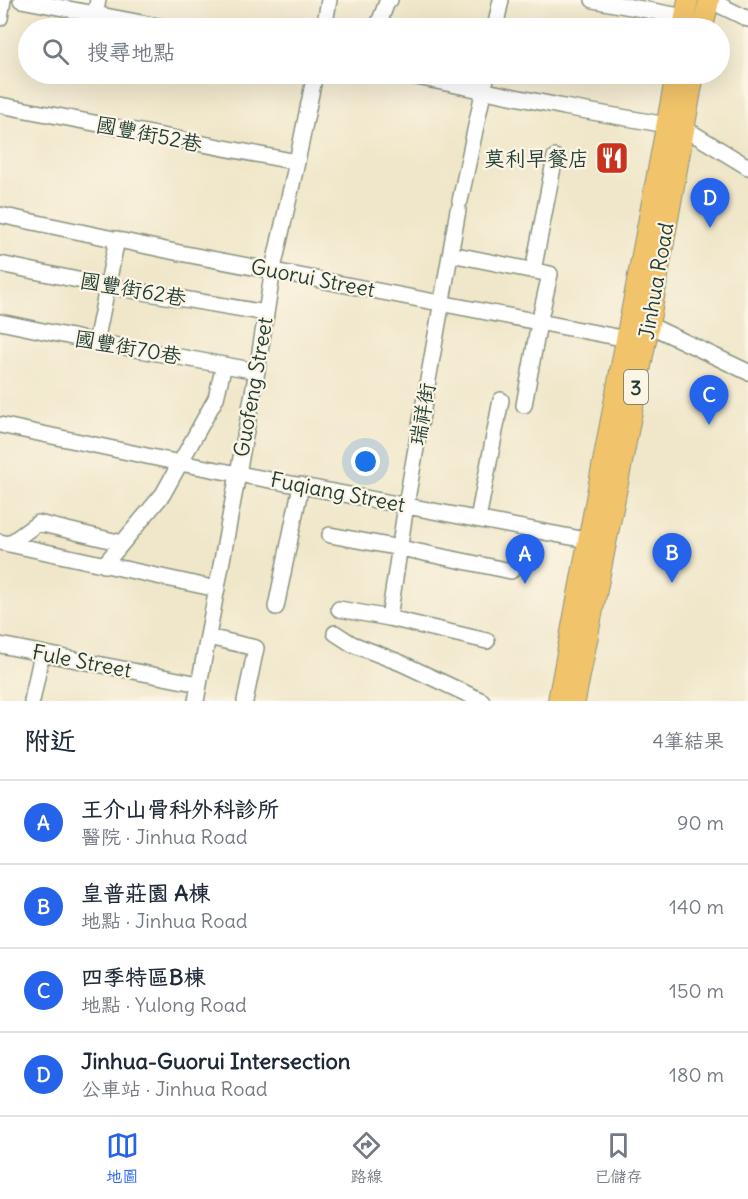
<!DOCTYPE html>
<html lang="zh-TW">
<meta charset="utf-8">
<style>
body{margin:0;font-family:Delius,"LXGW WenKai TC",sans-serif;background:#f6f6f7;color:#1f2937}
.you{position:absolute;left:366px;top:462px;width:21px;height:21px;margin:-15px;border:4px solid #fff;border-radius:50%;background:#1a73e8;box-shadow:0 0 0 9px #1a73e833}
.badge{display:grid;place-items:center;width:39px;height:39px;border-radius:50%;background:#2563eb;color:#fff;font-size:20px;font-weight:700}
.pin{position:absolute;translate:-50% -50px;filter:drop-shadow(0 2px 3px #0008)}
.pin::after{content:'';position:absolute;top:32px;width:21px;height:18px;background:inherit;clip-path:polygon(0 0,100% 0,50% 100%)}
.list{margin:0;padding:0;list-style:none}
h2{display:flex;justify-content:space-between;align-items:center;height:78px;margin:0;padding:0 24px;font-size:26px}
h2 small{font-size:20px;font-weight:400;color:#747a83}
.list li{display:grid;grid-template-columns:39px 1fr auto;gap:18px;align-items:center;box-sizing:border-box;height:84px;padding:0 24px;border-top:2px solid #e0e1e3}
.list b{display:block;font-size:22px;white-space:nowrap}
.list p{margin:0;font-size:20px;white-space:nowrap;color:#747a83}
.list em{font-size:20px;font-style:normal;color:#747a83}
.icon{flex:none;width:33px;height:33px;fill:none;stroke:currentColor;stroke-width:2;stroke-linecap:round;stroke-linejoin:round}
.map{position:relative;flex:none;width:748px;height:701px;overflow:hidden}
.search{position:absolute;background:#fff;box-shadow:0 6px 24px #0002;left:18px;right:18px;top:18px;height:66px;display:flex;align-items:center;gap:15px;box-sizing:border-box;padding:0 21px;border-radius:33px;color:#747a83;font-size:22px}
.sheet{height:414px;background:#fff}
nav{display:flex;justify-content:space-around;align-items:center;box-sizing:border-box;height:84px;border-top:2px solid #e0e1e3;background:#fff;font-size:16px;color:#747a83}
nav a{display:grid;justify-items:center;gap:3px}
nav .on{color:#2563eb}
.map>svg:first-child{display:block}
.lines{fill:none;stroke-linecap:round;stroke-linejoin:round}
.minor-casing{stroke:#88927f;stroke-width:18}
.major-casing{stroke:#88927f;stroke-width:22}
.minor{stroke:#fff;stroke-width:15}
.major{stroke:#f1c36a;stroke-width:20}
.labels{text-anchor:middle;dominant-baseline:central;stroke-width:4.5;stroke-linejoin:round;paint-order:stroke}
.shield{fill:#fcf5e5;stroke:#617469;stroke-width:1.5}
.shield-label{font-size:20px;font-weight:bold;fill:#1f3d34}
.street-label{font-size:21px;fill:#1f3d34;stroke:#fcf5e5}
.poi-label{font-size:21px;fill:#1f3d34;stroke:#fcf5e5;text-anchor:end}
</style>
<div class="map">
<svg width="748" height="701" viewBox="0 0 748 701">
<rect width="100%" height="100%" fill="#fcf5e5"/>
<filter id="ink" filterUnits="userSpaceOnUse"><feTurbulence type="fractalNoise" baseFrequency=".0167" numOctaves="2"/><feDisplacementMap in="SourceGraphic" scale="12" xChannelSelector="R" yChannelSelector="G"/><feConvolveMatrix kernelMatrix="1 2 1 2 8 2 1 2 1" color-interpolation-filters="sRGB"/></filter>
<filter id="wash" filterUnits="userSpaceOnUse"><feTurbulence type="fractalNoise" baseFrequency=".008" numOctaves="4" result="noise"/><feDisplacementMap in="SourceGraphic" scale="24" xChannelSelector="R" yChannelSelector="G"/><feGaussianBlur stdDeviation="1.35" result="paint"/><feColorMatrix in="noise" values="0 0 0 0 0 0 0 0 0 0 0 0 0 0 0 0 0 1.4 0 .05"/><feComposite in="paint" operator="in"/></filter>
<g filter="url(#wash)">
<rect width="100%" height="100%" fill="#f0e7ca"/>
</g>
<g filter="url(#ink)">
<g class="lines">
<defs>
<path id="minor" d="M 21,0 L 168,28
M 593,0 L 685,17
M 709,0 L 748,19
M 95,15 L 98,0
M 0,18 L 3,0
M 324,28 L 329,0
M 377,28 L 387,2 L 390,0
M 495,28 L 501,0
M 402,74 L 564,107 L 684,128 L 748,167
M 0,105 L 297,162
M 460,201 L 487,74
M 0,215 L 180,253 L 627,339
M 451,254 L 550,274 L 539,323 L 524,405
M 0,264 L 107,286 L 266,313
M 533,271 L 555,157
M 0,322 L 96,342 L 257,371
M 649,325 L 748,372
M 96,342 L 117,239
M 0,425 L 180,463 L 597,542
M 478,519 L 501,400
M 330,535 L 400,548 L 511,571
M 0,542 L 217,589
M 9,544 L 38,523 L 122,543
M 104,565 L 163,494 L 216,398 L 224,365
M 276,607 L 301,485
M 339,609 L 389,618 L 487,641
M 389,618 L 406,505 L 458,210
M 335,633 L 352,644 L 401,663 L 482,701
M 208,637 L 256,648 L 245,701
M 0,645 L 199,684
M 32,701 L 42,653
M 196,701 L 257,371 L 273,269 L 297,162 L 315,74"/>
<path id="major" d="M 683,28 L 688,0
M 703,28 L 709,0
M 558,701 L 676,74
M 575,701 L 649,325 L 694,74"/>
</defs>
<use href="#minor" class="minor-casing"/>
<use href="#major" class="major-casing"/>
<use href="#minor" class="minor"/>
<use href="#major" class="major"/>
</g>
</g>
<defs>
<symbol id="restaurant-square" viewBox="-11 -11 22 22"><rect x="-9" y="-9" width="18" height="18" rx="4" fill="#c8321e" stroke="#fcf5e5"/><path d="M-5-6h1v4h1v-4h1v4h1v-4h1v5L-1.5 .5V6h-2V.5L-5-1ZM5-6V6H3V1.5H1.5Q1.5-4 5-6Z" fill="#fff"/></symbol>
</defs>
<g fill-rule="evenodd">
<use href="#restaurant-square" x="593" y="139" width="38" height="38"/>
</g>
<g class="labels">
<rect class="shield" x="624" y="370" width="24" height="34" rx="4.5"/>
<g class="shield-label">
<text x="636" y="387">3</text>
</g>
<g class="street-label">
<text transform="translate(149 134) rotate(11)">國豐街52巷</text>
<text transform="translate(313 278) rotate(11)">Guorui Street</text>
<text transform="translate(656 281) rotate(-80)">Jinhua Road</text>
<text transform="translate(133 289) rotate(10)">國豐街62巷</text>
<text transform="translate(128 347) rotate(10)">國豐街70巷</text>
<text transform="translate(253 387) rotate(-80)">Guofeng Street</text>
<text transform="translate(422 414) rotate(-80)">瑞祥街</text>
<text transform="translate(338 492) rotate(11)">Fuqiang Street</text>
<text transform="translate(82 661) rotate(11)">Fule Street</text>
</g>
<g class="poi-label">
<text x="589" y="158">莫利早餐店</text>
</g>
</g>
</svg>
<div class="you"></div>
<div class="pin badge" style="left:525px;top:584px">A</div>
<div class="pin badge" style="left:672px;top:583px">B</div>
<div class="pin badge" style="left:709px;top:425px">C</div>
<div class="pin badge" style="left:710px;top:228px">D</div>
<div class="search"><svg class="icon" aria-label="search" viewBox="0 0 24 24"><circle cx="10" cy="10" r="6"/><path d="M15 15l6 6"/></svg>搜尋地點</div>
</div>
<section class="sheet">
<h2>附近<small>4筆結果</small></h2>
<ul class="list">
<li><span class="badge">A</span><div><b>王介山骨科外科診所</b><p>醫院 · Jinhua Road</p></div><em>90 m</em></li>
<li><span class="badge">B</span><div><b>皇普莊園 A棟</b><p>地點 · Jinhua Road</p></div><em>140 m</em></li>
<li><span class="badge">C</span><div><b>四季特區B棟</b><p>地點 · Yulong Road</p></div><em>150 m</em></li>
<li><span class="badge">D</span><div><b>Jinhua-Guorui Intersection</b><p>公車站 · Jinhua Road</p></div><em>180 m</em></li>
</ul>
</section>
<nav>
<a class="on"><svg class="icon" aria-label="map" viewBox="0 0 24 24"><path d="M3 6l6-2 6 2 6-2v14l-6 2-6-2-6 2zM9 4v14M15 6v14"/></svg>地圖</a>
<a><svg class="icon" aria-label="directions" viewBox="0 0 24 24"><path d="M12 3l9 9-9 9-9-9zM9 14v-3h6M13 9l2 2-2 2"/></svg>路線</a>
<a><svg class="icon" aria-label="saved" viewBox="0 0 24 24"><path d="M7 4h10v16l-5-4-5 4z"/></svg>已儲存</a>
</nav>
